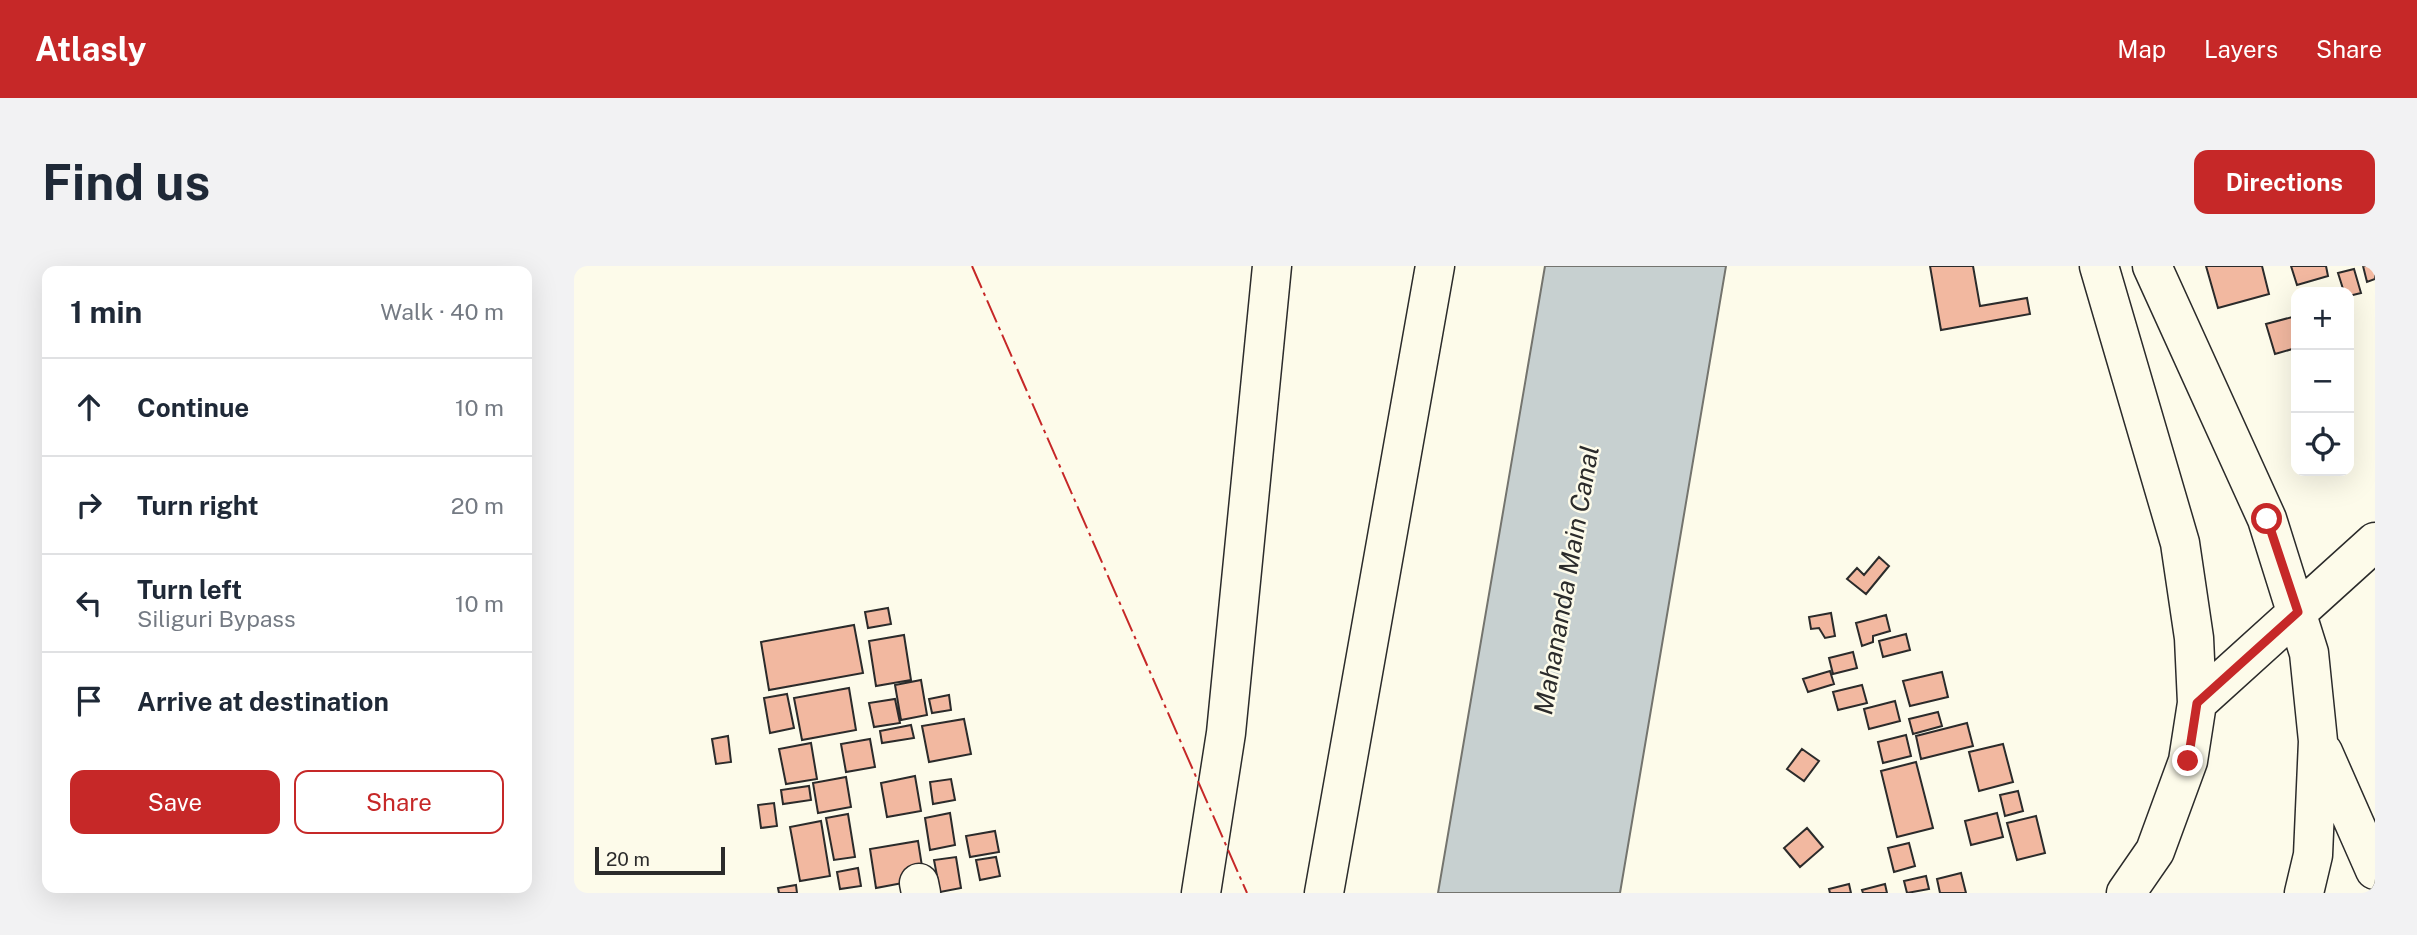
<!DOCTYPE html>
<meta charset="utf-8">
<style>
body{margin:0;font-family:"Public Sans",sans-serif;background:#f2f2f3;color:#1f2937}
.controls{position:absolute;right:21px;top:21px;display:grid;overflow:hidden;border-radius:14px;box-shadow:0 7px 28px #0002}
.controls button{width:63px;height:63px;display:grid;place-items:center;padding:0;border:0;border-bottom:2px solid #e0e1e3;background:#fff;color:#1f2937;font:35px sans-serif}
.scale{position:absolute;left:21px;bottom:18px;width:130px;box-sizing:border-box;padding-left:7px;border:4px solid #2b2b2b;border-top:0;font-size:19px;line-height:24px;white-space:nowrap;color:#2b2b2b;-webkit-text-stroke:5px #fdfbea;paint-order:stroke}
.stop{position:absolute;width:21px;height:21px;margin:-16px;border:5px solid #c62828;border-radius:50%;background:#fff}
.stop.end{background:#c62828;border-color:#fff;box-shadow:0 2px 7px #0008}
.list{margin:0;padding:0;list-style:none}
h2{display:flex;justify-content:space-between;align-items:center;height:91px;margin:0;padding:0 28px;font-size:30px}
h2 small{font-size:23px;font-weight:400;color:#747a83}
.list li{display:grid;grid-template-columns:46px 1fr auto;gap:21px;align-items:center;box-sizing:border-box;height:98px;padding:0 28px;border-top:2px solid #e0e1e3}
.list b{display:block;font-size:26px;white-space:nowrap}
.list p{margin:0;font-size:23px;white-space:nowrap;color:#747a83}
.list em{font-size:23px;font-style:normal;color:#747a83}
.actions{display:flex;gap:14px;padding:21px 28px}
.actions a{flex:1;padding:16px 0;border:2px solid #c62828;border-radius:14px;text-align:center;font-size:24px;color:#c62828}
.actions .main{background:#c62828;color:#fff}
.icon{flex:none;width:38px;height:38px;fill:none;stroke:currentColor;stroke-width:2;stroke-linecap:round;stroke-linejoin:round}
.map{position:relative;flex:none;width:1801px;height:627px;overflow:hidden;border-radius:14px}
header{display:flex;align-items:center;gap:42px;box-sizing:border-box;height:98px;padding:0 35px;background:#c62828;color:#fff}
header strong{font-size:33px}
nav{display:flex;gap:38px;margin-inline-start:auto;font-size:24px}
.intro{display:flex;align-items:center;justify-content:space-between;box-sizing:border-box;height:168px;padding:0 42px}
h1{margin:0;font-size:49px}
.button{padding:18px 32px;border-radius:14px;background:#c62828;color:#fff;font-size:24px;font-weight:700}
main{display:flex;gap:42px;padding:0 42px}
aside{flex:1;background:#fff;border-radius:14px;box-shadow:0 7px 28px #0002}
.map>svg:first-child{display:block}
.water{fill:#c7d0d0;stroke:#74746e;stroke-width:2}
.building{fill:#f2b8a0;stroke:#2b2b2b;stroke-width:2}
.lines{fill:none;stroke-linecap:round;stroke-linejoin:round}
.minor-casing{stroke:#2b2b2b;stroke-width:41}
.tertiary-casing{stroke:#2b2b2b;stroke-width:41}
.minor{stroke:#fdfbea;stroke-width:38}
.tertiary{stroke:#fdfbea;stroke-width:38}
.power{stroke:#c62828;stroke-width:2;stroke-dasharray:24 5 3.5 5;stroke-linecap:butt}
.route{stroke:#c62828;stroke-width:9}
.labels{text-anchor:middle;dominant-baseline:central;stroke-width:5;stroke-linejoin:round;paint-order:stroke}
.water-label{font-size:26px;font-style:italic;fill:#2b2b2b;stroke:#fdfbea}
</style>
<header>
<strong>Atlasly</strong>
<nav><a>Map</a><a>Layers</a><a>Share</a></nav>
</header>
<div class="intro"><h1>Find us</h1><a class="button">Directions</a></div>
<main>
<aside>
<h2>1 min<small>Walk · 40 m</small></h2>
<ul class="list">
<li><svg class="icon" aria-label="ahead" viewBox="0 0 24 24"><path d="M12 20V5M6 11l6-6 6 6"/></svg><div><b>Continue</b></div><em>10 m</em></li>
<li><svg class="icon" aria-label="right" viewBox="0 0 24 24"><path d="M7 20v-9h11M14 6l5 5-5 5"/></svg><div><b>Turn right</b></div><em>20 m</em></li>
<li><svg class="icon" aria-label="left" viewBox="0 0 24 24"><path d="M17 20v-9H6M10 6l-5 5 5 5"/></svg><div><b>Turn left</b><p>Siliguri Bypass</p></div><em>10 m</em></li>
<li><svg class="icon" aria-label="arrive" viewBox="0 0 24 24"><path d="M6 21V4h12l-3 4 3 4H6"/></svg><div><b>Arrive at destination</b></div></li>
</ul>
<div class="actions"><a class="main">Save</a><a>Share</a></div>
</aside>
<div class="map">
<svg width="1801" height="627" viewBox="0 0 1801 627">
<rect width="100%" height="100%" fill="#fdfbea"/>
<path class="water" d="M 971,0 L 1152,0 L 1046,627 L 864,627 Z"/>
<path class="building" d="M 1356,0 L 1399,0 L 1406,40 L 1453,32 L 1456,48 L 1367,64 Z
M 1632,0 L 1688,0 L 1695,28 L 1644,42 Z
M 1717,0 L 1752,0 L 1754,10 L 1723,19 Z
M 1789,0 L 1801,0 L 1801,13 L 1793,16 Z
M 1780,3 L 1787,27 L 1775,30 L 1775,26 L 1770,26 L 1764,7 Z
M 1722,50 L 1722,82 L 1701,88 L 1692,58 Z
M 1305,291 L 1315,300 L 1292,328 L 1273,313 L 1283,302 L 1290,309 Z
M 314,342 L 317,358 L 294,362 L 291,346 Z
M 1257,347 L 1261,370 L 1251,372 L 1245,362 L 1237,363 L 1235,351 Z
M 1312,349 L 1316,365 L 1299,370 L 1299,376 L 1288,380 L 1282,357 Z
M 280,359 L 289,407 L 195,424 L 187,376 Z
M 1332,368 L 1336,384 L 1309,391 L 1305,375 Z
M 330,369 L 337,414 L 302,420 L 295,375 Z
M 1279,386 L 1283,402 L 1259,408 L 1255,392 Z
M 1256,405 L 1260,418 L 1234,426 L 1229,413 Z
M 1368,406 L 1374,431 L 1336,440 L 1329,415 Z
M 347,414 L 353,449 L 327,454 L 321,419 Z
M 1288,419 L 1293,437 L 1264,444 L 1259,426 Z
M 275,422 L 282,464 L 228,474 L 220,432 Z
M 213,428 L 220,462 L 196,467 L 190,432 Z
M 375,429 L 377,444 L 358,447 L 355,433 Z
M 321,433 L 326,457 L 300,461 L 295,437 Z
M 1321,435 L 1326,455 L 1295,463 L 1290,443 Z
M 1364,446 L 1368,460 L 1339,468 L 1335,453 Z
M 390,453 L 397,488 L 355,496 L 348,460 Z
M 1393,457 L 1399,480 L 1347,493 L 1342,470 Z
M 337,459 L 340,472 L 308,477 L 306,465 Z
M 1332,469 L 1337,490 L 1309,497 L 1304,476 Z
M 154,470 L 157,496 L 142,498 L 138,473 Z
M 296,473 L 301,501 L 272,506 L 267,478 Z
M 237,477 L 243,513 L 212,518 L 205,483 Z
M 1429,478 L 1439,516 L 1405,525 L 1395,486 Z
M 1228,483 L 1245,495 L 1230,515 L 1213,503 Z
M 1342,496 L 1359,562 L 1323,571 L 1307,505 Z
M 341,510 L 347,545 L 313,551 L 307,517 Z
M 272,511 L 277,541 L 244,547 L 239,517 Z
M 377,513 L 381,534 L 359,538 L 356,516 Z
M 235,520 L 237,534 L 209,538 L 207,524 Z
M 1444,525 L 1449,545 L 1431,550 L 1426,529 Z
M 200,537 L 203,560 L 187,562 L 184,539 Z
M 376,547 L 381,579 L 356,584 L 351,552 Z
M 1423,547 L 1429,571 L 1397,579 L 1391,555 Z
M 274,548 L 281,591 L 260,594 L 252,552 Z
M 1462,550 L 1471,587 L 1443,594 L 1433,557 Z
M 247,555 L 256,610 L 226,615 L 216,561 Z
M 1233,562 L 1249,581 L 1226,601 L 1210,582 Z
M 421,565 L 425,586 L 396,591 L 392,570 Z
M 344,575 L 350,613 L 302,622 L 296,583 Z
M 1335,577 L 1341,600 L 1320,606 L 1314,582 Z
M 382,591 L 387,622 L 366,626 L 360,594 Z
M 422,591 L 426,610 L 406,614 L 402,594 Z
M 284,602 L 287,620 L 266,623 L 263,606 Z
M 1387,607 L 1392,627 L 1366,627 L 1363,613 Z
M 1352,610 L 1355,623 L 1333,627 L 1330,615 Z
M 1275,618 L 1277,627 L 1256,627 L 1255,623 Z
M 1311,618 L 1313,627 L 1289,627 L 1288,624 Z
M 222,619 L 223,627 L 205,627 L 204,622 Z"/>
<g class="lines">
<defs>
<path id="minor" d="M 1525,0 L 1606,277 L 1620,372 L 1623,437 L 1614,495 L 1581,585 L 1552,627
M 1578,0 L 1693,253 L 1735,387 L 1744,475 L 1739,589 L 1730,627
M 1623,437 L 1801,276
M 1749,486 L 1801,604
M 345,617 L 347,627
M 750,627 L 861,0"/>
<path id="tertiary" d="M 627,627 L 652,467 L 698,0"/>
</defs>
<use href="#minor" class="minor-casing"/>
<use href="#tertiary" class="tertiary-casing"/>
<use href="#minor" class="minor"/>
<use href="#tertiary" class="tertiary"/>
<path class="power" d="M 398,0 L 673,627"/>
</g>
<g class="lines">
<path class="route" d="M 1614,495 L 1623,437 L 1724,346 L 1693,253"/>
</g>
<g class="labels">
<g class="water-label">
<text transform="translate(992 314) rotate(-80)">Mahananda Main Canal</text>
</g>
</g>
</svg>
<div class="controls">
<button>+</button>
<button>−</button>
<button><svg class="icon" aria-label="locate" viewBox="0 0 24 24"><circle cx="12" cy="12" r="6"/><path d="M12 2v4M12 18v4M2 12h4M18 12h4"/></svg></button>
</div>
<div class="scale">20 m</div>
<div class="stop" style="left:1693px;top:253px"></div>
<div class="stop end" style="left:1614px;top:495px"></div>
</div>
</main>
